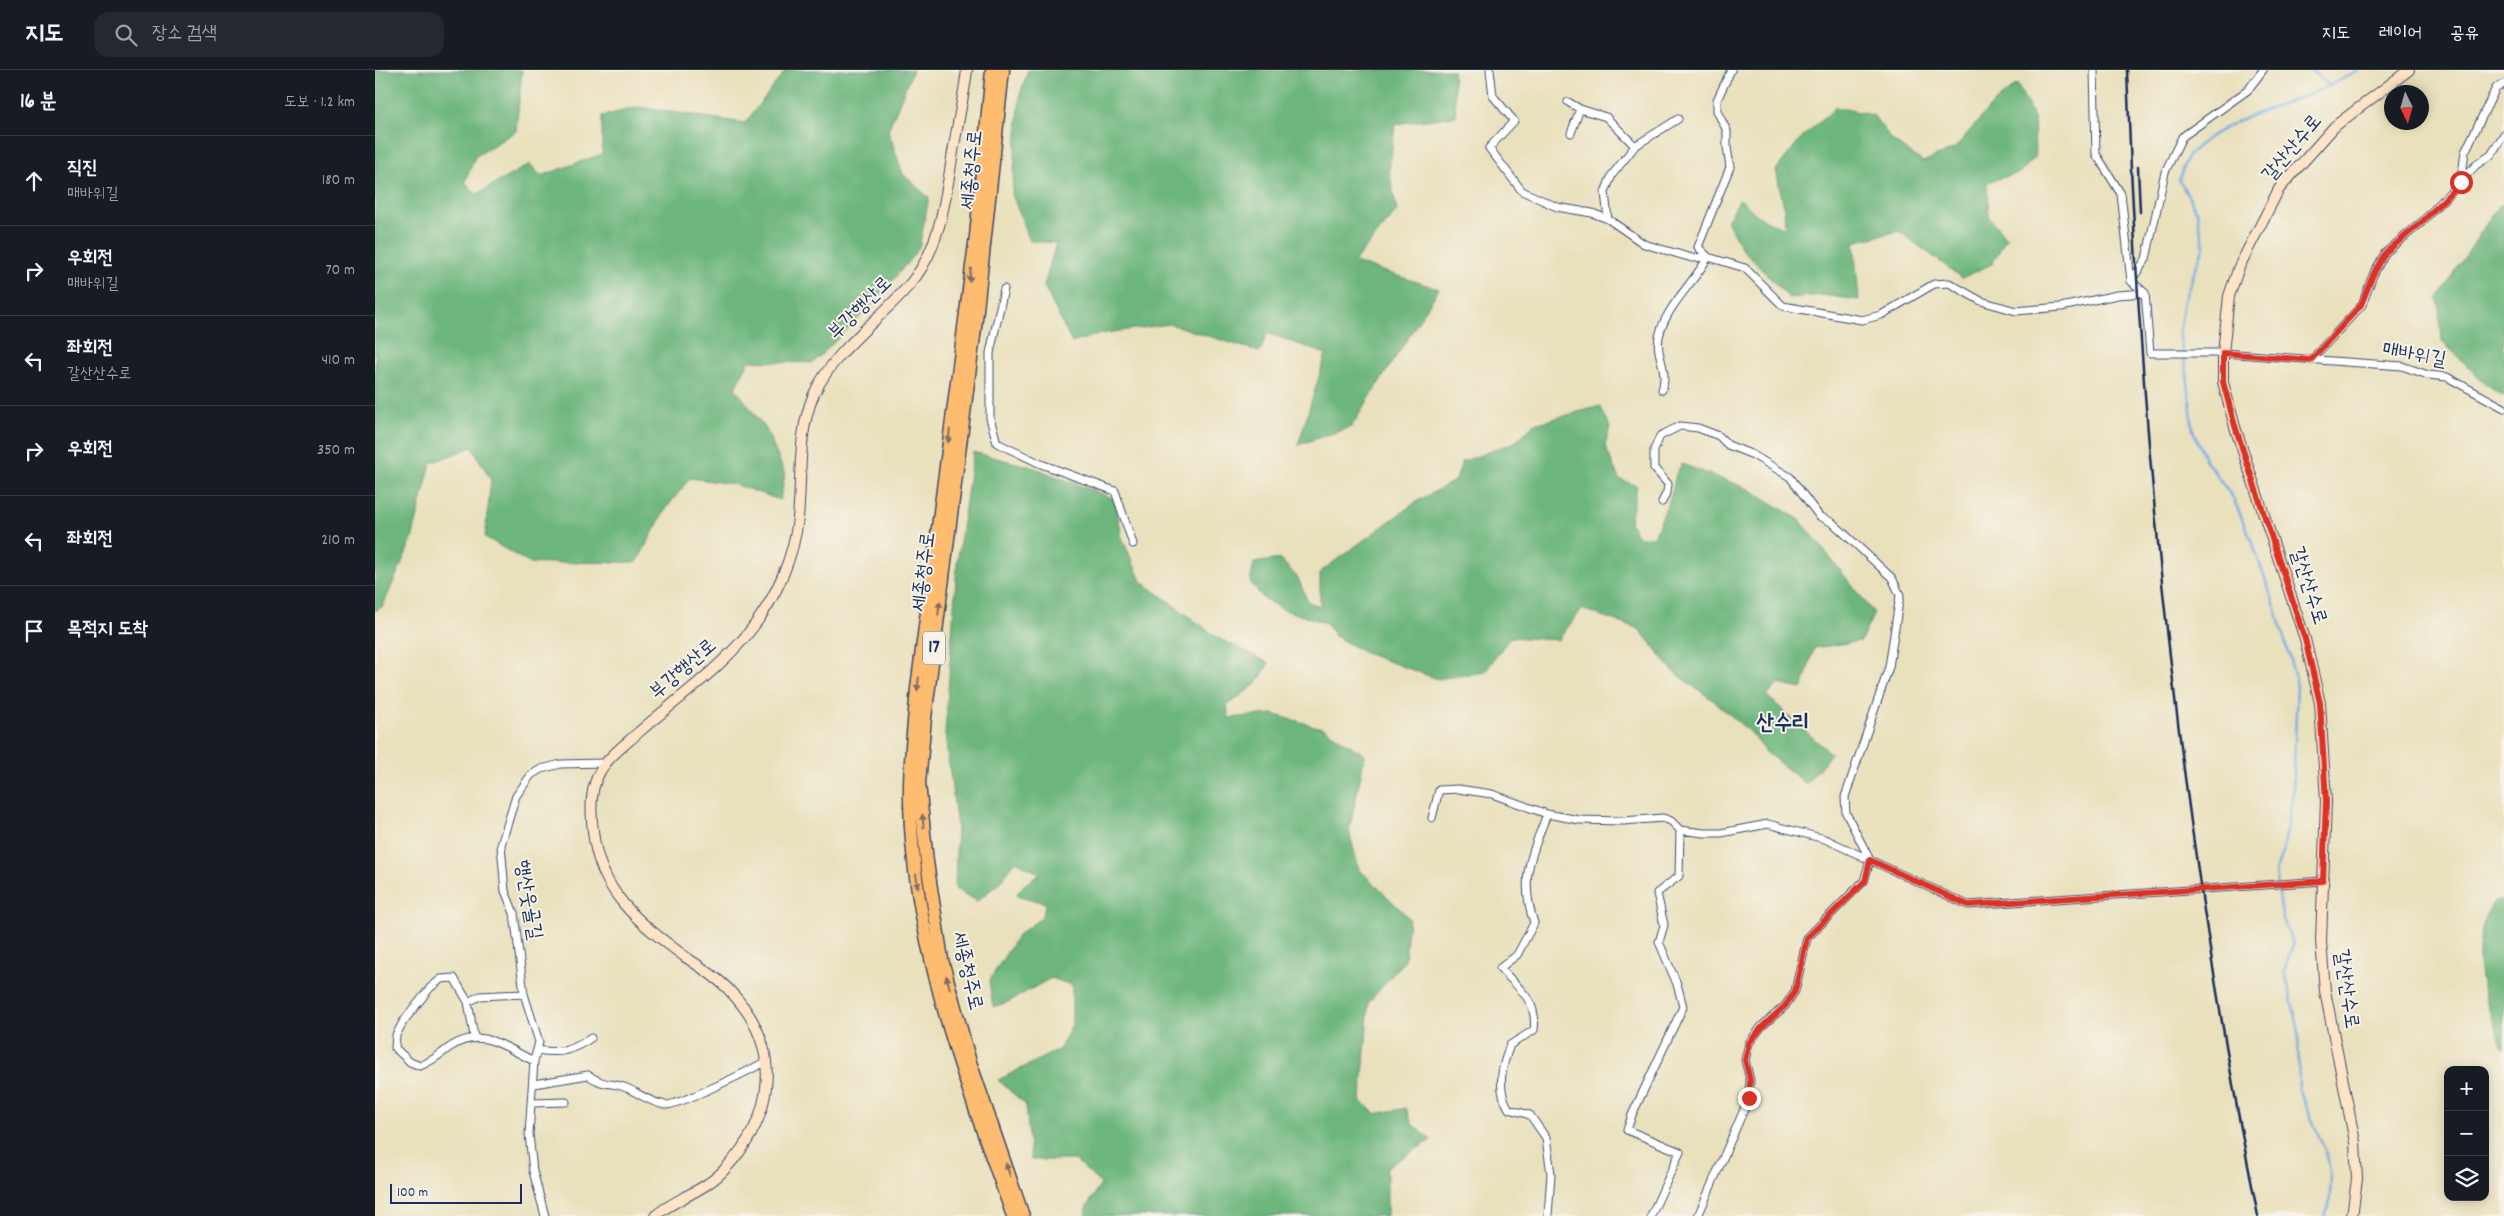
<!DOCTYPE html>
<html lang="ko">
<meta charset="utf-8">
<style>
body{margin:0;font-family:Dekko,"Poor Story",sans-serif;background:#242831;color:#f1f3f6}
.controls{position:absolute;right:15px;bottom:15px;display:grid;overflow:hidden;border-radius:10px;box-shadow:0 2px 12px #0003}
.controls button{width:45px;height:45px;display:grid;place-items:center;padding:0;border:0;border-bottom:1px solid #363941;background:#171b24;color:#f1f3f6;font:25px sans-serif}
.compass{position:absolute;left:2009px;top:15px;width:45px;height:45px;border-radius:50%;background:#171b24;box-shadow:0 2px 12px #0003;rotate:175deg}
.scale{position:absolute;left:15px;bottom:12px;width:132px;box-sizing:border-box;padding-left:5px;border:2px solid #1b2f5e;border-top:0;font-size:14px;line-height:18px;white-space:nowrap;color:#1b2f5e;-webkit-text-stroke:4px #f7f3e8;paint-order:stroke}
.stop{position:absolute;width:15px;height:15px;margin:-11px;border:4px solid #d93025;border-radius:50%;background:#fff}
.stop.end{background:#d93025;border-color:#fff;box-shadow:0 1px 5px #0008}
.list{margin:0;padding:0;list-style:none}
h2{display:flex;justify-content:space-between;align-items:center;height:65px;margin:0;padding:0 20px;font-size:21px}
h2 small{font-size:16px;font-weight:400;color:#9ea1a6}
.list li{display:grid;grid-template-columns:32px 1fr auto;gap:15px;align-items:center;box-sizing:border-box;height:90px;padding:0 20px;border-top:1px solid #363941}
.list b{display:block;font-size:19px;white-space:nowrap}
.list p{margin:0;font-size:16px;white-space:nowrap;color:#9ea1a6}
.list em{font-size:16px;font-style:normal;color:#9ea1a6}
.icon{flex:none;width:28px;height:28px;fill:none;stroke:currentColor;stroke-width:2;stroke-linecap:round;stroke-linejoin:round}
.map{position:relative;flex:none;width:2129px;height:1146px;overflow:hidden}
header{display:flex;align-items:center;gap:30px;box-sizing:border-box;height:70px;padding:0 25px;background:#171b24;border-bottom:1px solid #363941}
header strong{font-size:24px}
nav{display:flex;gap:28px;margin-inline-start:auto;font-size:18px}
.search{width:350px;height:45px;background:#242831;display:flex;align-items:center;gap:12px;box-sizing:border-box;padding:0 18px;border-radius:15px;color:#9ea1a6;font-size:19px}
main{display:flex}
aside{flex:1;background:#171b24}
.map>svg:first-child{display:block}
.forest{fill:#6cb57b;stroke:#44726c}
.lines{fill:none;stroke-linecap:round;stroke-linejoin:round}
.stream{stroke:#77abe4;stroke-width:2.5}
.street-casing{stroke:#3a4a6c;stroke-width:9}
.secondary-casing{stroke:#3a4a6c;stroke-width:12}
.highway-casing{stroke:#3a4a6c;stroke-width:15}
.street{stroke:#fff;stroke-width:7}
.secondary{stroke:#fee4c6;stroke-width:10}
.highway{stroke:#fdbc70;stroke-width:12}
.rail{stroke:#1b2f5e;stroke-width:2.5}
.oneway{fill:#816e66}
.route{stroke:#d93025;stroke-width:6}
.labels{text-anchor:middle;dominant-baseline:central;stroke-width:4;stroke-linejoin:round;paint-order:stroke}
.shield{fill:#f7f3e8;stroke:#5d6a87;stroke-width:1}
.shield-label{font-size:19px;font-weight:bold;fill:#1b2f5e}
.street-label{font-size:20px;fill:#1b2f5e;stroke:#f7f3e8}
.quarter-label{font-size:22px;font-weight:bold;fill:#1b2f5e;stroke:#f7f3e8}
</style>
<header>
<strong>지도</strong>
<div class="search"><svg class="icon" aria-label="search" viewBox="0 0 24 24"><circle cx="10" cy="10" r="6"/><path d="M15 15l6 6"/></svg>장소 검색</div>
<nav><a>지도</a><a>레이어</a><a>공유</a></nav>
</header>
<main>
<aside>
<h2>16 분<small>도보 · 1.2 km</small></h2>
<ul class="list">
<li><svg class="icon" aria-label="ahead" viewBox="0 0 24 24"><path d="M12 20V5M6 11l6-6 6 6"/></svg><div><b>직진</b><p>매바위길</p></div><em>180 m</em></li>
<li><svg class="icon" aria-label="right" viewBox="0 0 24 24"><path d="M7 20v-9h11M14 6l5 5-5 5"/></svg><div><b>우회전</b><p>매바위길</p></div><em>70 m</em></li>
<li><svg class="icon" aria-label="left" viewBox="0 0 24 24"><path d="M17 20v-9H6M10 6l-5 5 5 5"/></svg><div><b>좌회전</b><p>갈산산수로</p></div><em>410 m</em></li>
<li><svg class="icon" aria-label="right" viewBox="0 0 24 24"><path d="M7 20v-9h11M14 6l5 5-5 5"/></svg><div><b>우회전</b></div><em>350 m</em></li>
<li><svg class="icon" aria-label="left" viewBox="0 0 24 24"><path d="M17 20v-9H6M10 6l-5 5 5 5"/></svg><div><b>좌회전</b></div><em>210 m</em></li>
<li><svg class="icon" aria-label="arrive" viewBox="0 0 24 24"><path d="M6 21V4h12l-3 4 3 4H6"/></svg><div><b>목적지 도착</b></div></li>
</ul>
</aside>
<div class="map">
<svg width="2129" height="1146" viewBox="0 0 2129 1146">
<rect width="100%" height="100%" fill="#f7f3e8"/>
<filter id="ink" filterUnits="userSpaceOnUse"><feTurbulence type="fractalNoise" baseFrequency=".02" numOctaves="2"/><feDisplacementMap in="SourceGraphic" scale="10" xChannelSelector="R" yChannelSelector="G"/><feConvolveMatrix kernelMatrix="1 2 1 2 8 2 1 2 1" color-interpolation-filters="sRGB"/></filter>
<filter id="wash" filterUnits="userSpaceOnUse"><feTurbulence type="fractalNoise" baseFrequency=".0096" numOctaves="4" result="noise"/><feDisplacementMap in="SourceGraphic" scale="20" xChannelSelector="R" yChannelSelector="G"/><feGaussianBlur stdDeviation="1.12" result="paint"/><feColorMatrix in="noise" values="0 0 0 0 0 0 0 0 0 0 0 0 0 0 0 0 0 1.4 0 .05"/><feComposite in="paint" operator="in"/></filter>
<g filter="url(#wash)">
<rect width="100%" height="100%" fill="#e9e0bc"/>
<path class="forest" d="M 0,0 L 147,0 L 141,61 L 100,87 L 90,112 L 102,124 L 155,94 L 166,106 L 227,84 L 227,46 L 264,37 L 370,53 L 411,0 L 538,0 L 513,60 L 528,104 L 554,128 L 544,178 L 503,229 L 438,293 L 374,291 L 360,318 L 391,359 L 410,404 L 405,430 L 359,414 L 315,408 L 290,440 L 262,492 L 154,493 L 110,467 L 116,410 L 97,377 L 56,393 L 37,469 L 8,536 L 0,541 Z
M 653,0 L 1078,0 L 1081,46 L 1020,54 L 1014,101 L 1022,141 L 979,192 L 1064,219 L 976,357 L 923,375 L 951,284 L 892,263 L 885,282 L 795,254 L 724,264 L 697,273 L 669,216 L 681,173 L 655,171 L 637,124 L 645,25 Z
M 1642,14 L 1659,47 L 1660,88 L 1644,103 L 1612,112 L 1614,147 L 1631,168 L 1617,194 L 1587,208 L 1524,161 L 1479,172 L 1484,230 L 1447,225 L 1414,228 L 1367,179 L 1352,151 L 1365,129 L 1383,146 L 1410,159 L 1409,137 L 1401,100 L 1426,68 L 1461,37 L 1498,45 L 1517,70 L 1548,92 L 1580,78 L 1616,36 Z
M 2129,134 L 2129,326 L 2110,314 L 2067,271 L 2063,228 L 2123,136 Z
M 1225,336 L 1235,357 L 1230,376 L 1244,409 L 1262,416 L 1255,452 L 1263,467 L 1279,467 L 1297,423 L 1301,404 L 1307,394 L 1374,419 L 1425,450 L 1499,543 L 1486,571 L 1439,578 L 1427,619 L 1403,614 L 1392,626 L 1456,684 L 1431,714 L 1391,682 L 1377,664 L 1339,631 L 1299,602 L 1264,559 L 1207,539 L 1183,570 L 1135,567 L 1110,602 L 1063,609 L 990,583 L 960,566 L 951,553 L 909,540 L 888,528 L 875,512 L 879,493 L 905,489 L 923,508 L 933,532 L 945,536 L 945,502 L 1041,432 L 1081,410 L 1087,392 L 1140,372 L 1160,354 Z
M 598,382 L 657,397 L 740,429 L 747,468 L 766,511 L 843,568 L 894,593 L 882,613 L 852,636 L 854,648 L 898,644 L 950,659 L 990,685 L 974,761 L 984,799 L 1034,848 L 1030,890 L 994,932 L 986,1030 L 1000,1044 L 1031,1038 L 1037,1054 L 1056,1070 L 1012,1097 L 1012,1146 L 713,1146 L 710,1140 L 726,1114 L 700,1090 L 656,1090 L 651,1035 L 623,1010 L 685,979 L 697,954 L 697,915 L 676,908 L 633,932 L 618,937 L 614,911 L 643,865 L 666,848 L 671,833 L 641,825 L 649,815 L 665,804 L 641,791 L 622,815 L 602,831 L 580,819 L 582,757 L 570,664 L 582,494 Z
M 2119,831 L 2129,831 L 2129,980 C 2110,933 2089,879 2119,831 Z"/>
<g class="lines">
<path class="stream" d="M 1935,0 L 1955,16
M 1949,1146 L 1954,1137 L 1956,1108 L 1952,1085 L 1924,1019 L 1923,956 L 1909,901 L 1918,874 L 1907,846 L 1901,801 L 1908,783 L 1918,723 L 1922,615 L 1901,539 L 1877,472 L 1858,428 L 1830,389 L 1818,360 L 1812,303 L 1804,264 L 1809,230 L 1829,176 L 1822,142 L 1804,110 C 1807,102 1809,91 1814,85 C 1854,40 1932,35 1982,0"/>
</g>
</g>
<g filter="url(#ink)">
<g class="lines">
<defs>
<path id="street" d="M 1115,0 L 1118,26 L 1139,51 L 1114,78 L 1147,121 L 1182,137 L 1217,143 L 1233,149 L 1269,174 L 1317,188 L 1333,187
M 1356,0 L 1342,30 L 1342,41 L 1352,61 L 1352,77 L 1355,97 L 1323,177 L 1333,187 L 1370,198 L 1408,236 L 1487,250 L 1506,245 L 1559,214 L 1574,213 L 1606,231 L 1641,241 L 1686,237 L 1742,225 L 1770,223 L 1775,283 L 1848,283
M 1719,0 L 1721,84 L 1746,124 L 1756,211 L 1770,223
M 1193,32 L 1205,39 L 1231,47 L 1260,76 L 1237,105 L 1230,122 L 1233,149
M 1196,63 L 1205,39
M 1260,76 L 1303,49
M 2086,111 L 2090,82 L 2121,18 L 2129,14
M 1756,211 L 1771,189 L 1790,102 L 1807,67 L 1873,20 L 1888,0
M 629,219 L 615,283 L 615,348 L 622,373 L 666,394 L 740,421 L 758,474
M 1848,283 L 2027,296 L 2053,305 L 2072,307 L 2129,338
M 1936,290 L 1987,235 L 1998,205 L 2010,183 L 2047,152 L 2101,95 L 2116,85 L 2129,64
M 1287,320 C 1294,298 1280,286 1284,267 C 1290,237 1319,213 1333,187
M 1287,432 L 1292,422 L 1293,414 L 1279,398 L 1279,380 L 1285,366 L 1305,356 L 1323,358 L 1344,366 L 1353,375 L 1378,385 L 1415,407 L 1444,446 L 1458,453 L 1517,508 L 1525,525 L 1514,597 L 1470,727 L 1471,743 L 1495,790
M 1172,744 C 1156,787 1144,807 1159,853 L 1142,885 L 1125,898 C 1144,919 1163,930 1159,960 L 1135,975 C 1127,996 1121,1018 1134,1039 L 1155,1045 L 1171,1068 L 1176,1104 L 1173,1146
M 1057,748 L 1064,720 L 1083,719 L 1117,724 L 1172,744 L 1204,750 L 1248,751 L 1288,748 L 1296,751 L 1305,760 L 1329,763 L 1346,763 L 1393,754 L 1450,769 L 1495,790
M 149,924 L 105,926 L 93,932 L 79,908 L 66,909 L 55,918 L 28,952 L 21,965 L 20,978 L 35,992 L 45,996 C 57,991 65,985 75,977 C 107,956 129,977 159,991 L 162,980 C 186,984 196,981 216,968
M 93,932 L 99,966
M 159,1014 L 213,1005 C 232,1018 236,1011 252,1018 C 265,1024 274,1032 290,1035 C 303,1036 376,1000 391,991
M 156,1033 L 191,1032
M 170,1146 L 158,1101 L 154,1064 L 159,991 L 164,972 L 149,924 L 139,843 L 130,821 L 129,810 L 126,775 L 141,726 L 156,705 L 166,699 L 186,694 L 229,693
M 1276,1146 L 1305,1082 L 1252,1060 L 1257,1045 L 1308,937 L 1302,914 L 1284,872 L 1289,855 L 1282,823 L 1304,806 L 1305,760
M 1323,1146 L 1374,1028 L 1375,1010 L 1370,990 L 1374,973 L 1387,956 L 1410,936 L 1420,921 L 1432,868 L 1489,811 L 1495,790 L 1593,835 L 1948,811"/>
<path id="secondary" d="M 280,1146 C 301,1128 330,1121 349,1100 C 401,1046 409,976 354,920 C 341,906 325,897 309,886 C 263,852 224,822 218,761 C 216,746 215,728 220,713 C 227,690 248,677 265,661 C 302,629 349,596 378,557 C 401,527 419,487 423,448 C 427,407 422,363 439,324 C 460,279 504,251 535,214 C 567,177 571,122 579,76 C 583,51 589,25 592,0
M 1977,1146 L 1982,1109 L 1980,1072 L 1950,921 L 1946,871 L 1951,731 L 1945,633 L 1930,569 L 1860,357 L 1848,312 L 1848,283 L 1854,226 L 1864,197 L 1904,119 L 1960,56 L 2034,0"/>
<path id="highway" d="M 617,0 L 601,166 L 542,618 C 539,656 534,693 535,731 C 537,872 591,1014 638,1146
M 628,0 L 600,258 L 550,648 L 544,713 L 552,792 L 567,890 L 595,992 L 648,1146"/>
</defs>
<use href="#street" class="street-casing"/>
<use href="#secondary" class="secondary-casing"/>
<use href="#highway" class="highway-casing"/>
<use href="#street" class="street"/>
<use href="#secondary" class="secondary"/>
<use href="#highway" class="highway"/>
<path class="rail" d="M 1752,0 C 1765,385 1807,769 1883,1146
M 1763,97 L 1765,142"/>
</g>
<defs><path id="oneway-solid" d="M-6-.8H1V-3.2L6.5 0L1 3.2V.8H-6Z" transform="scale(1.25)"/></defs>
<g class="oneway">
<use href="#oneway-solid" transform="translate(595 205) rotate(98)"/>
<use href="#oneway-solid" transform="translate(574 366) rotate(98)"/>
<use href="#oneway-solid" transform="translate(564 538) rotate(-83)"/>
<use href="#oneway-solid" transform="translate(543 614) rotate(97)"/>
<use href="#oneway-solid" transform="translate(548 751) rotate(-95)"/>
<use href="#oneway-solid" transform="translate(542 811) rotate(82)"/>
<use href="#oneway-solid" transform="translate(573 912) rotate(-105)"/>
<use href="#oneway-solid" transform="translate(633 1100) rotate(-109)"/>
</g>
</g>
<g class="lines" filter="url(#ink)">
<path class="route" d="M 1374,1028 L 1375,1010 L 1370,990 L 1374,973 L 1388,956 L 1410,936 L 1420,921 L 1432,868 L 1490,811 L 1495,790 L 1593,835 L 1948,811 L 1951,731 L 1945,633 L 1930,569 L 1860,356 L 1848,312 L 1848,283 L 1936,290 L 1986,235 L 1998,205 L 2010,183 L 2047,152 L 2086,112"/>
</g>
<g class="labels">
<rect class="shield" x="548" y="561.5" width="22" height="33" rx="4"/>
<g class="shield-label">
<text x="559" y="578">17</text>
</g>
<g class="street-label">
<text transform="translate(1918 79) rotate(-50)">갈산산수로</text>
<text transform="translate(598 100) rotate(-84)">세종청주로</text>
<text transform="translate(486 239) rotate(-45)">부강행산로</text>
<text transform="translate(2039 286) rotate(10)">매바위길</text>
<text transform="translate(550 502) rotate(-83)">세종청주로</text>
<text transform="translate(1932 516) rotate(72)">갈산산수로</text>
<text transform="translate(309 600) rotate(-41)">부강행산로</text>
<text transform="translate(152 830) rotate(80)">행산웃골길</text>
<text transform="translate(591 901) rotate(77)">세종청주로</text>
<text transform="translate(1970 919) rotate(82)">갈산산수로</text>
</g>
<g class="quarter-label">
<text x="1408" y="654">산수리</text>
</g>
</g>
</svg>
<div class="controls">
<button>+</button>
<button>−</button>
<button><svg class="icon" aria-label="layers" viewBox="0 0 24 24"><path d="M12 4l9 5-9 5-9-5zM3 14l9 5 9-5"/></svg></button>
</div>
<svg class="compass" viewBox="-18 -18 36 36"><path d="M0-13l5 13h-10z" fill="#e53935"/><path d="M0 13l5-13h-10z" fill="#9ea1a6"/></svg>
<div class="scale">100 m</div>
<div class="stop" style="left:2086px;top:112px"></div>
<div class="stop end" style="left:1374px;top:1028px"></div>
</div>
</main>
